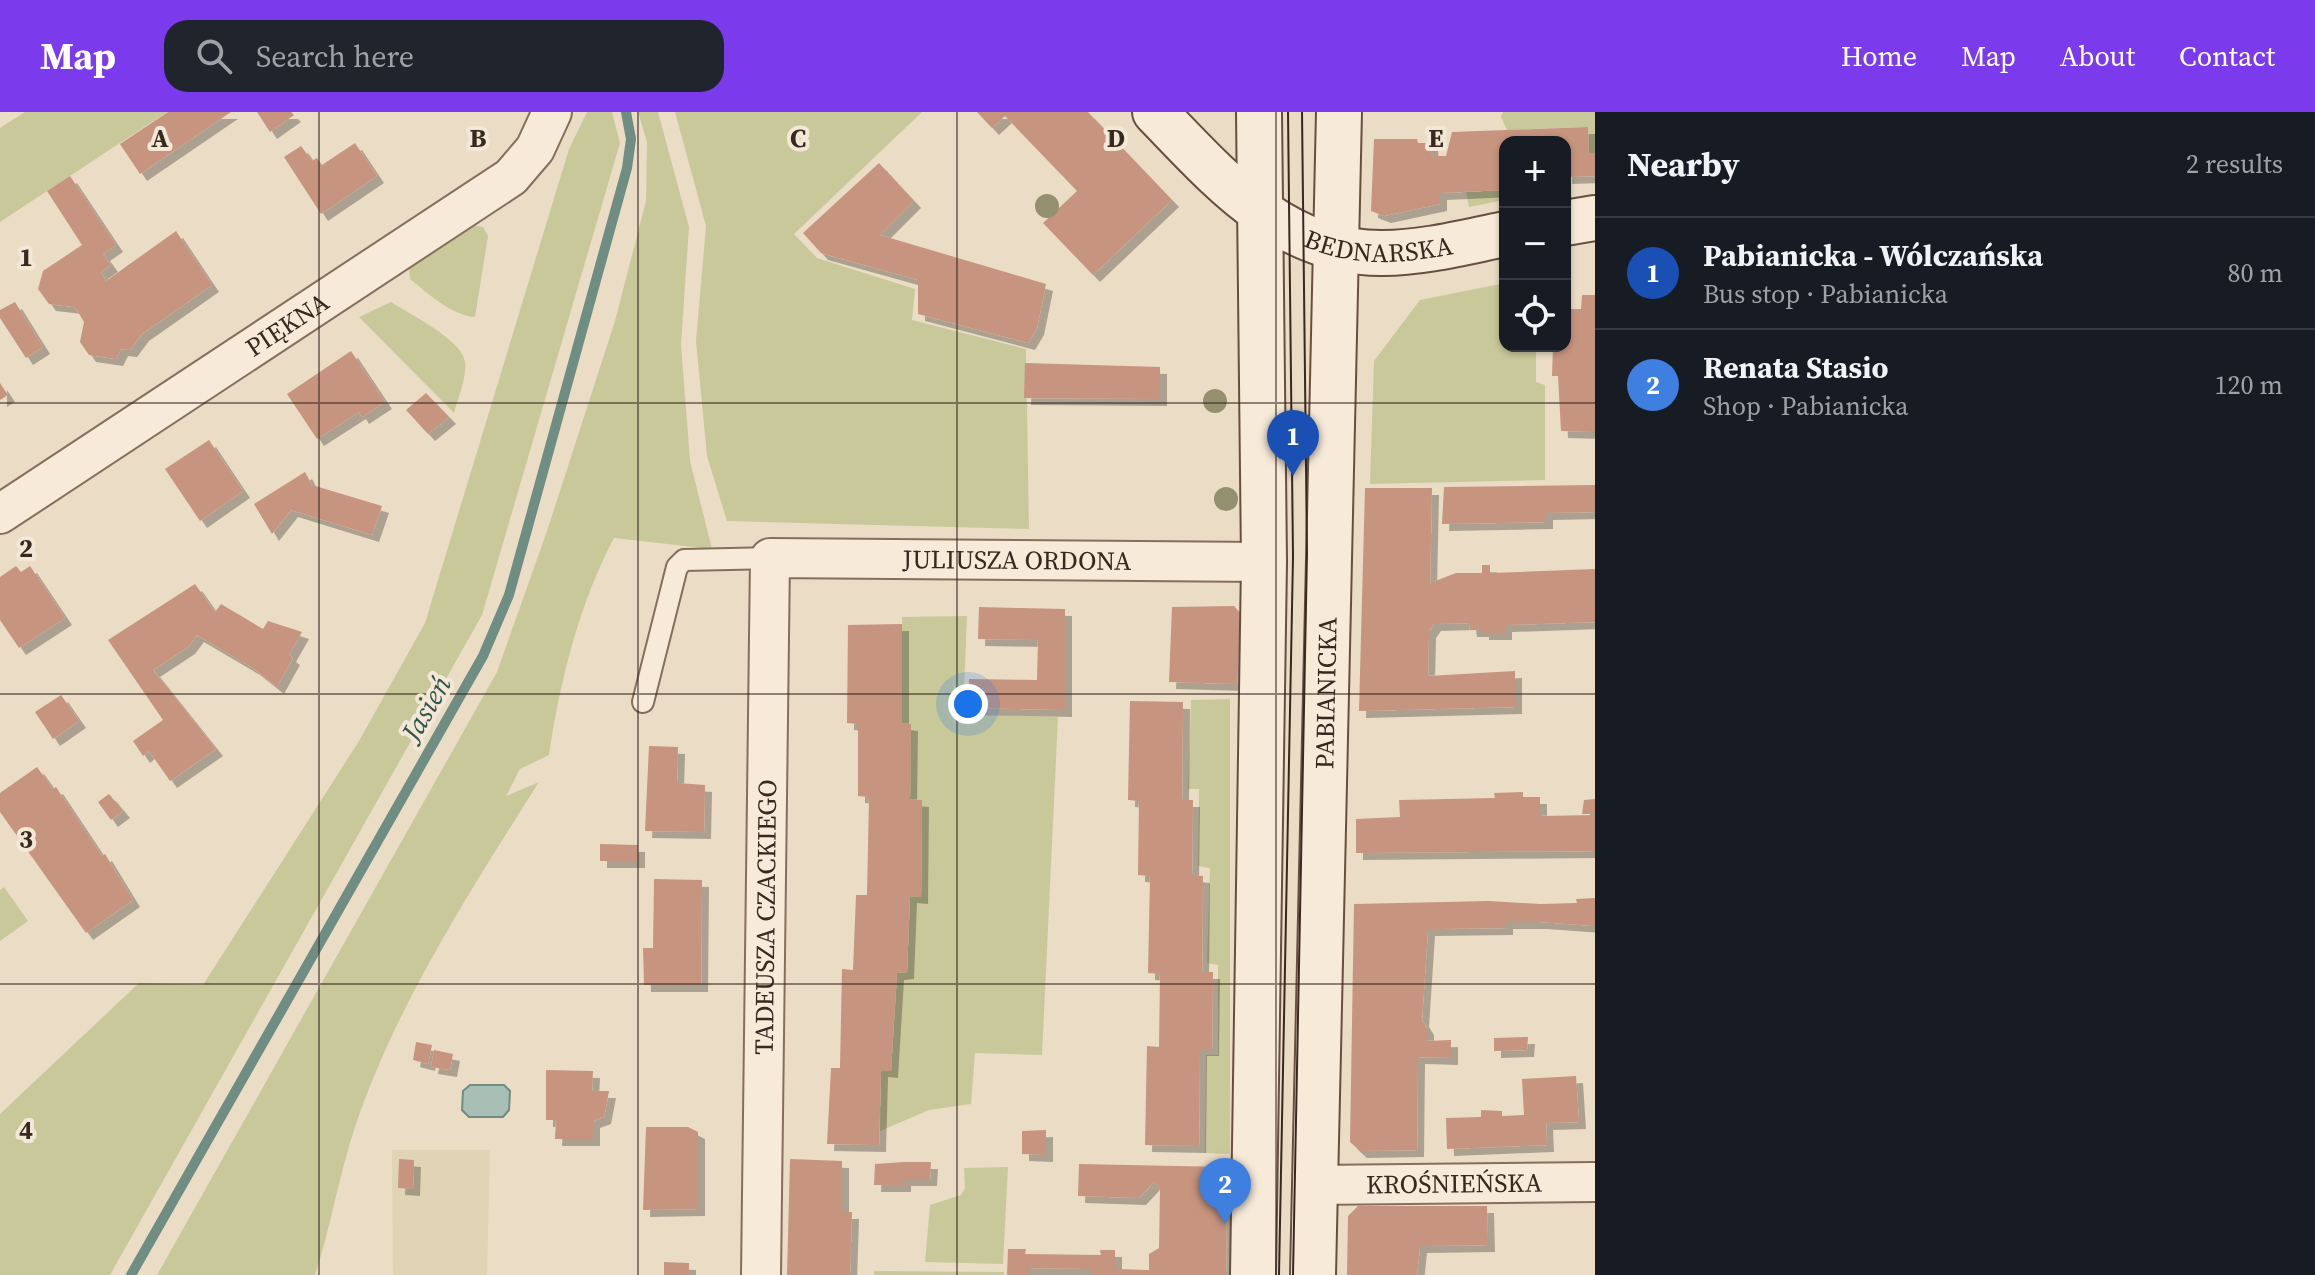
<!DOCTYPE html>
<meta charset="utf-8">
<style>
body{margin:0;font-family:"Source Serif 4",serif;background:#20242c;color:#f1f3f6}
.controls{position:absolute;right:24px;top:24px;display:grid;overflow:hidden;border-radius:16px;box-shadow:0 2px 6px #0004}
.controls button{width:72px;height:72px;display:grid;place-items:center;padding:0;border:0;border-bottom:2px solid #363941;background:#171b24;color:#f1f3f6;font:40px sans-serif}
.you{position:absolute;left:968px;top:592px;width:28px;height:28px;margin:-20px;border:6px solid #fff;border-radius:50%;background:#1a73e8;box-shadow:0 0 0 12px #1a73e833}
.badge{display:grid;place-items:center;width:52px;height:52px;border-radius:50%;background:#7c3aed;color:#fff;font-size:26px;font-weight:700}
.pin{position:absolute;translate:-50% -66px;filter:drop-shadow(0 2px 4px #0008)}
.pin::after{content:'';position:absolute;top:42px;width:28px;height:24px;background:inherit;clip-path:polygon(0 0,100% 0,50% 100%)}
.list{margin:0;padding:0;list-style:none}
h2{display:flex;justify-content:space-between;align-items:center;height:104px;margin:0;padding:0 32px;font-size:34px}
h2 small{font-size:26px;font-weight:400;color:#9ea1a6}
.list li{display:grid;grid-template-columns:52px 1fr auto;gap:24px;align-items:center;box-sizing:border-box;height:112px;padding:0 32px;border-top:2px solid #363941}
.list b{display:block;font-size:30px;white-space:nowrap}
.list p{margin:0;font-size:26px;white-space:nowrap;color:#9ea1a6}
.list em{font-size:26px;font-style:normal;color:#9ea1a6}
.icon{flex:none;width:44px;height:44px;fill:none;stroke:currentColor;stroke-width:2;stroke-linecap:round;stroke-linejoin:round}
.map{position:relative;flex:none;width:1595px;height:1163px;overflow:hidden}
header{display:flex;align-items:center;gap:48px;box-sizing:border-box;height:112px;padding:0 40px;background:#7c3aed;color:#fff}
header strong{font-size:38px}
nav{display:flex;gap:44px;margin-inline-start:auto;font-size:28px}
.search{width:560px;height:72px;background:#20242c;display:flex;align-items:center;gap:20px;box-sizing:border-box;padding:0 28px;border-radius:24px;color:#9ea1a6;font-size:30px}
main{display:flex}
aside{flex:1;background:#171b24}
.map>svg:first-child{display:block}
.farmland{fill:#e0d4b4}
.green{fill:#c9c89b}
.water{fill:#a7bfb5;stroke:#6f8d82;stroke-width:2}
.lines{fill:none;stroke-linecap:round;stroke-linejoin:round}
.stream{stroke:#6f8d82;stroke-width:10}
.building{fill:#c7947f;filter:url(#shadow)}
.lane-casing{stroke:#856e5d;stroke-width:24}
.street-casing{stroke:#856e5d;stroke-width:42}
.secondary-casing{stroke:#674f40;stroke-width:48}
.lane{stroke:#f7ead9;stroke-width:20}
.street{stroke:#f7ead9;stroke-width:38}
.secondary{stroke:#f7ead9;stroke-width:44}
.tram{stroke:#372820;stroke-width:2}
.tree{fill:#94906f}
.grid{fill:none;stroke:#372820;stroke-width:2;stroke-opacity:0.55}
.labels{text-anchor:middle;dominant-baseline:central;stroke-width:8;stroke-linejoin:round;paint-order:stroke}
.street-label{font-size:26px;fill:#372820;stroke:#f3e7d6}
.water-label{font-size:28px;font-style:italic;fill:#30554e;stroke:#f3e7d6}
.grid-label{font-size:26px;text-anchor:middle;font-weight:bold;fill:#372820;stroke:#f3e7d6;stroke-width:8;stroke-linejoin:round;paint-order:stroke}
</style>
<header>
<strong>Map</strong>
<div class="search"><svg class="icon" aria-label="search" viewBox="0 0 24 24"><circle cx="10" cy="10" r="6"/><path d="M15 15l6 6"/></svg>Search here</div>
<nav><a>Home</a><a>Map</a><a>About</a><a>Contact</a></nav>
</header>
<main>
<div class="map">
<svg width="1595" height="1163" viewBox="0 0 1595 1163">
<defs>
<filter id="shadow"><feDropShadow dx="7" dy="7" stdDeviation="0" flood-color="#0004"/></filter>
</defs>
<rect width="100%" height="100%" fill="#ebdcc6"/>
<path class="farmland" d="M 392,1038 L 490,1038 L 487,1163 L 393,1163 Z"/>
<path class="green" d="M 25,0 L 167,0 L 0,110 L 0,16 Z
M 587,0 L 612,0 L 620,31 L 482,503 L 110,1163 L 0,1163 L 0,1002 L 139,871 L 203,873 L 359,629 L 425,511 L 569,37 Z
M 638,0 L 658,0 L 689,115 L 681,232 L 690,349 L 712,437 L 614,426 C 579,492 560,569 549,643 L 520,657 L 506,684 L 539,670 C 471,777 395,895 355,1015 C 339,1063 331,1114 315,1163 L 157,1163 L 497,560 L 547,419 L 615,209 L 646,89 L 647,30 Z
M 675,0 L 922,0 L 794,122 L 817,146 L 915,177 L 912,208 L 1026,237 L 1029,417 L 727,409 L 707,344 L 696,229 L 706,114 Z
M 1503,0 L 1595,0 L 1595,41 L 1589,41 L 1588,15 L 1507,18 L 1501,5 Z
M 1505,78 L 1505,88 L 1469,95 L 1466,80 Z
M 473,113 L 483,115 L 488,124 L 475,205 C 453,204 427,181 410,167 L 409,157 Z
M 1505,171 L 1505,234 L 1536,234 L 1536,270 L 1545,273 L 1545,368 L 1370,372 L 1374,249 L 1420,188 Z
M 391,190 C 409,202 463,228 465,250 C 467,265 458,286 454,301 L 359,205 Z
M 967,504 L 963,602 L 1058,605 L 1042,943 L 975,941 L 971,992 L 929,998 L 880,1019 L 881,958 L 891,958 L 897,861 L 907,860 L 910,784 L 922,688 L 910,687 L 902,611 L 902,505 Z
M 1230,587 L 1230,1042 L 1205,1041 L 1206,943 L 1218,943 L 1218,853 L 1207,851 L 1210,756 L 1198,754 L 1199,677 L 1188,677 L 1191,588 Z
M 4,775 L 28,809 L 0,829 L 0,778 Z
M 1008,1055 L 1003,1152 L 925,1150 L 930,1093 L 961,1083 L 965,1076 L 964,1056 Z
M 874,1159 L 1004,1160 L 1004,1163 L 874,1163 Z"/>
<path class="water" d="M 470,973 L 504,973 L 510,979 L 509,998 L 503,1005 L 469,1005 L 462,998 L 463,979 Z"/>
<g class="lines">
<path class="stream" d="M 131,1163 L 483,544 L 509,483 L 627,56 L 631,27 L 626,0"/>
</g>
<path class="building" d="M 168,0 L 231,0 L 140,62 L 120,32 Z
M 257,0 L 291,0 L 294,3 L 270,20 Z
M 977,0 L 1088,0 L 1172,88 L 1093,163 L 1043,111 L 1077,79 L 1005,4 L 992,16 Z
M 1588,15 L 1589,41 L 1595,41 L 1595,64 L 1565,65 L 1565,30 L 1505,30 L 1505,78 L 1440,81 L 1440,92 L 1384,104 L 1371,99 L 1374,27 L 1417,27 L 1418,31 L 1431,31 L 1432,44 L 1446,44 L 1452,20 Z
M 355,31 L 377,64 L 321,102 L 284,45 L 301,34 L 312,49 L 317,46 L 322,53 Z
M 879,51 L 914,89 L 880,123 L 1046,172 L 1037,216 L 1028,231 L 918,202 L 918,168 L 821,141 L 803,121 Z
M 70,64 L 116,133 L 103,142 L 111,153 L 101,160 L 106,169 L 176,119 L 212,173 L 142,222 L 130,238 L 121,237 L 116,247 L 89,243 L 80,230 L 84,210 L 75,195 L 49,192 L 38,177 L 43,159 L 82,133 L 47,79 Z
M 1582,183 L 1595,183 L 1595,320 L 1561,319 L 1558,264 L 1552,264 L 1553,234 L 1565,234 L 1565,197 L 1581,197 Z
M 15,190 L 43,235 L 26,246 L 0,206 L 0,198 Z
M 351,239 L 385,290 L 362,305 L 359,300 L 317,327 L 287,282 Z
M 1025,251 L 1160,255 L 1160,287 L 1024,286 Z
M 0,271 L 8,283 L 0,288 Z
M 426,281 L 449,305 L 428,322 L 406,298 Z
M 209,328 L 243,379 L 200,409 L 165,357 Z
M 305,360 L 312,373 L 382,394 L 372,423 L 291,398 L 272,422 L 254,392 Z
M 1595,373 L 1595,400 L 1546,401 L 1546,410 L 1442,412 L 1444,375 Z
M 1365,376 L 1432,376 L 1430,471 L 1456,461 L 1482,461 L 1482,453 L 1490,453 L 1490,461 L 1595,457 L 1595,510 L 1505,513 L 1505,521 L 1482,521 L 1482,518 L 1470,518 L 1469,511 L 1434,512 L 1429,519 L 1428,564 L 1515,559 L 1515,595 L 1359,599 Z
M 16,454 L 21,460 L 30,454 L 65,506 L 19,536 L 0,508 L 0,465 Z
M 195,472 L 215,500 L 221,492 L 263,517 L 268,509 L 302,520 L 289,543 L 293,546 L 277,575 L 253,556 L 197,523 L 188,535 L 153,558 L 216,637 L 170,669 L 149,639 L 143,644 L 133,629 L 163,608 L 108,528 Z
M 1234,494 L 1241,502 L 1237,572 L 1169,570 L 1172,495 Z
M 979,495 L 1065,497 L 1065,598 L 968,596 L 969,567 L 1037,568 L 1038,528 L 978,527 Z
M 902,512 L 902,611 L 911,612 L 910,687 L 922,688 L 921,785 L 910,784 L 907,860 L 897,861 L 891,959 L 881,958 L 879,1033 L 827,1032 L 831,956 L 840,956 L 842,857 L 853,858 L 856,783 L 867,783 L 869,685 L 858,684 L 858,612 L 847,611 L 848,513 Z
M 61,583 L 79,609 L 53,627 L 35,600 Z
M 1130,589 L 1183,590 L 1182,688 L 1193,688 L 1192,763 L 1203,764 L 1202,860 L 1213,860 L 1212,937 L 1200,937 L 1199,1034 L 1145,1033 L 1147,934 L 1159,935 L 1160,862 L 1148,861 L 1150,764 L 1138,763 L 1139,689 L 1128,688 Z
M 649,634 L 678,635 L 677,671 L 705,673 L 704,720 L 645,719 Z
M 37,655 L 53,677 L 56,675 L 102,744 L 105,742 L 133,788 L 86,821 L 0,700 L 0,681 Z
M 1523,680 L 1523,685 L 1540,685 L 1540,704 L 1595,703 L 1595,739 L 1356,741 L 1356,707 L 1400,705 L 1399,688 L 1495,686 L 1494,681 Z
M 109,682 L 123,699 L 111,708 L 98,690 Z
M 1595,687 L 1595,702 L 1582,702 L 1584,688 Z
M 600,732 L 638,733 L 638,749 L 600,749 Z
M 654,767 L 702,768 L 701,873 L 644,873 L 643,836 L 653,836 Z
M 1595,786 L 1595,814 L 1540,810 L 1506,810 L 1506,816 L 1428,817 L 1422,908 L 1427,916 L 1427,929 L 1451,928 L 1451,946 L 1418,945 L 1417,1038 L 1360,1039 L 1350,1030 L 1354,792 L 1489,789 L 1540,792 L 1577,791 L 1576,787 Z
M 1528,925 L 1527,938 L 1494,939 L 1494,926 Z
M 416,930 L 432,933 L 428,952 L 413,948 Z
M 434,938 L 453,942 L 450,958 L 431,955 Z
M 546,958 L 593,959 L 592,979 L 609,979 L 604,1005 L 593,1009 L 593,1027 L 555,1027 L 556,1008 L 546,1008 Z
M 1576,964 L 1579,1010 L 1546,1011 L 1547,1033 L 1447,1037 L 1446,1006 L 1481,1005 L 1481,998 L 1502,999 L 1502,1004 L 1524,1003 L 1522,967 Z
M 646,1015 L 688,1015 L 698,1020 L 698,1097 L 643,1098 Z
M 1046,1018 L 1046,1043 L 1022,1042 L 1022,1019 Z
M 399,1047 L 414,1048 L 413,1077 L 398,1076 Z
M 790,1047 L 842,1049 L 842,1100 L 852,1100 L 850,1163 L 787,1163 Z
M 904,1050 L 931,1050 L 930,1067 L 904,1067 L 904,1073 L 874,1073 L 875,1052 Z
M 1079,1052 L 1227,1055 L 1226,1163 L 1091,1163 L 1091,1157 L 1030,1156 L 1030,1163 L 1007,1163 L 1008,1137 L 1026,1137 L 1025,1142 L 1101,1143 L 1100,1138 L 1115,1138 L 1115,1157 L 1149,1158 L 1149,1142 L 1159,1136 L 1160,1076 L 1154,1070 L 1139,1086 L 1078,1084 Z
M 1358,1094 L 1487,1094 L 1488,1133 L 1420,1134 L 1417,1163 L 1347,1163 L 1348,1104 Z
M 664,1150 L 689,1151 L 689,1163 L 664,1163 Z"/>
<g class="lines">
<defs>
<path id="lane" d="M 643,590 L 677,455 L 684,448 L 770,446"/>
<g id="street">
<path id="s1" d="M 0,402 L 511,65 L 535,37 L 552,0"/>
<path id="s2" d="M 1314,1073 L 1595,1070"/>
<path id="s3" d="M 761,1163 L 770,446 L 1264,450"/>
</g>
<g id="secondary">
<path id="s4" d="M 1155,0 C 1219,66 1283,142 1383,141 C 1423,141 1465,130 1505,122"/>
<path d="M 1565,111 L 1595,106"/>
<path d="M 1253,1163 L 1264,450 L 1259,0"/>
<path id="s5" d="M 1313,1163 L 1339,0"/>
</g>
</defs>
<use href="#lane" class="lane-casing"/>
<use href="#street" class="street-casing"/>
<use href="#secondary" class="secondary-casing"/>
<use href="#lane" class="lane"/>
<use href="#street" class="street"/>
<use href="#secondary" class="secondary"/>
<path class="tram" d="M 1279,1163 L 1293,445 L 1288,0
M 1293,1163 L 1307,441 L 1302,0"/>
</g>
<g class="tree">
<circle cx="1047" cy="94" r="12"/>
<circle cx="1215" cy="289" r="12"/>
<circle cx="1226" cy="387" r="12"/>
</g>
<path class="grid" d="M 319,0 L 319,1163M 638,0 L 638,1163M 957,0 L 957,1163M 1276,0 L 1276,1163M 0,291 L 1595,291M 0,582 L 1595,582M 0,872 L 1595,872"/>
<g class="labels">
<g class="street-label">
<text stroke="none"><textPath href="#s4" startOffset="272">BEDNARSKA</textPath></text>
<text stroke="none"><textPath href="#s1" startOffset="344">PIĘKNA</textPath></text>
<text stroke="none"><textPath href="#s3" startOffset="964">JULIUSZA ORDONA</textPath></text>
<text stroke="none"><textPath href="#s5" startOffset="582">PABIANICKA</textPath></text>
<text stroke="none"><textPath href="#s3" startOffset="358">TADEUSZA CZACKIEGO</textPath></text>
<text stroke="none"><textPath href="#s2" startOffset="140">KROŚNIEŃSKA</textPath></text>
</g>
<g class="water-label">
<text transform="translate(426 596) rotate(-60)">Jasień</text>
</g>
</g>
<g class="grid-label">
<text x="160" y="35">A</text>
<text x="478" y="35">B</text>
<text x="798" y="35">C</text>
<text x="1116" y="35">D</text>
<text x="1436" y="35">E</text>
<text x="26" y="154">1</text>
<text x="26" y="445">2</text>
<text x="26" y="736">3</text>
<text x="26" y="1027">4</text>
</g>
</svg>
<div class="controls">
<button>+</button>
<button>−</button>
<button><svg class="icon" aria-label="locate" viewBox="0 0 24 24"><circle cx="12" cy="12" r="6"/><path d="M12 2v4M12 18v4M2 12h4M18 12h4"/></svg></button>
</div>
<div class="you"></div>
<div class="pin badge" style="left:1293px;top:364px;background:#1a4fb4">1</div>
<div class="pin badge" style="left:1225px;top:1112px;background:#3f7fe0">2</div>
</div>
<aside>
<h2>Nearby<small>2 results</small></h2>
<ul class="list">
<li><span class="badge" style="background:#1a4fb4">1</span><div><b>Pabianicka - Wólczańska</b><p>Bus stop · Pabianicka</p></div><em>80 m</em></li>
<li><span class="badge" style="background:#3f7fe0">2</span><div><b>Renata Stasio</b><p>Shop · Pabianicka</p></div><em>120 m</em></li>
</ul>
</aside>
</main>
